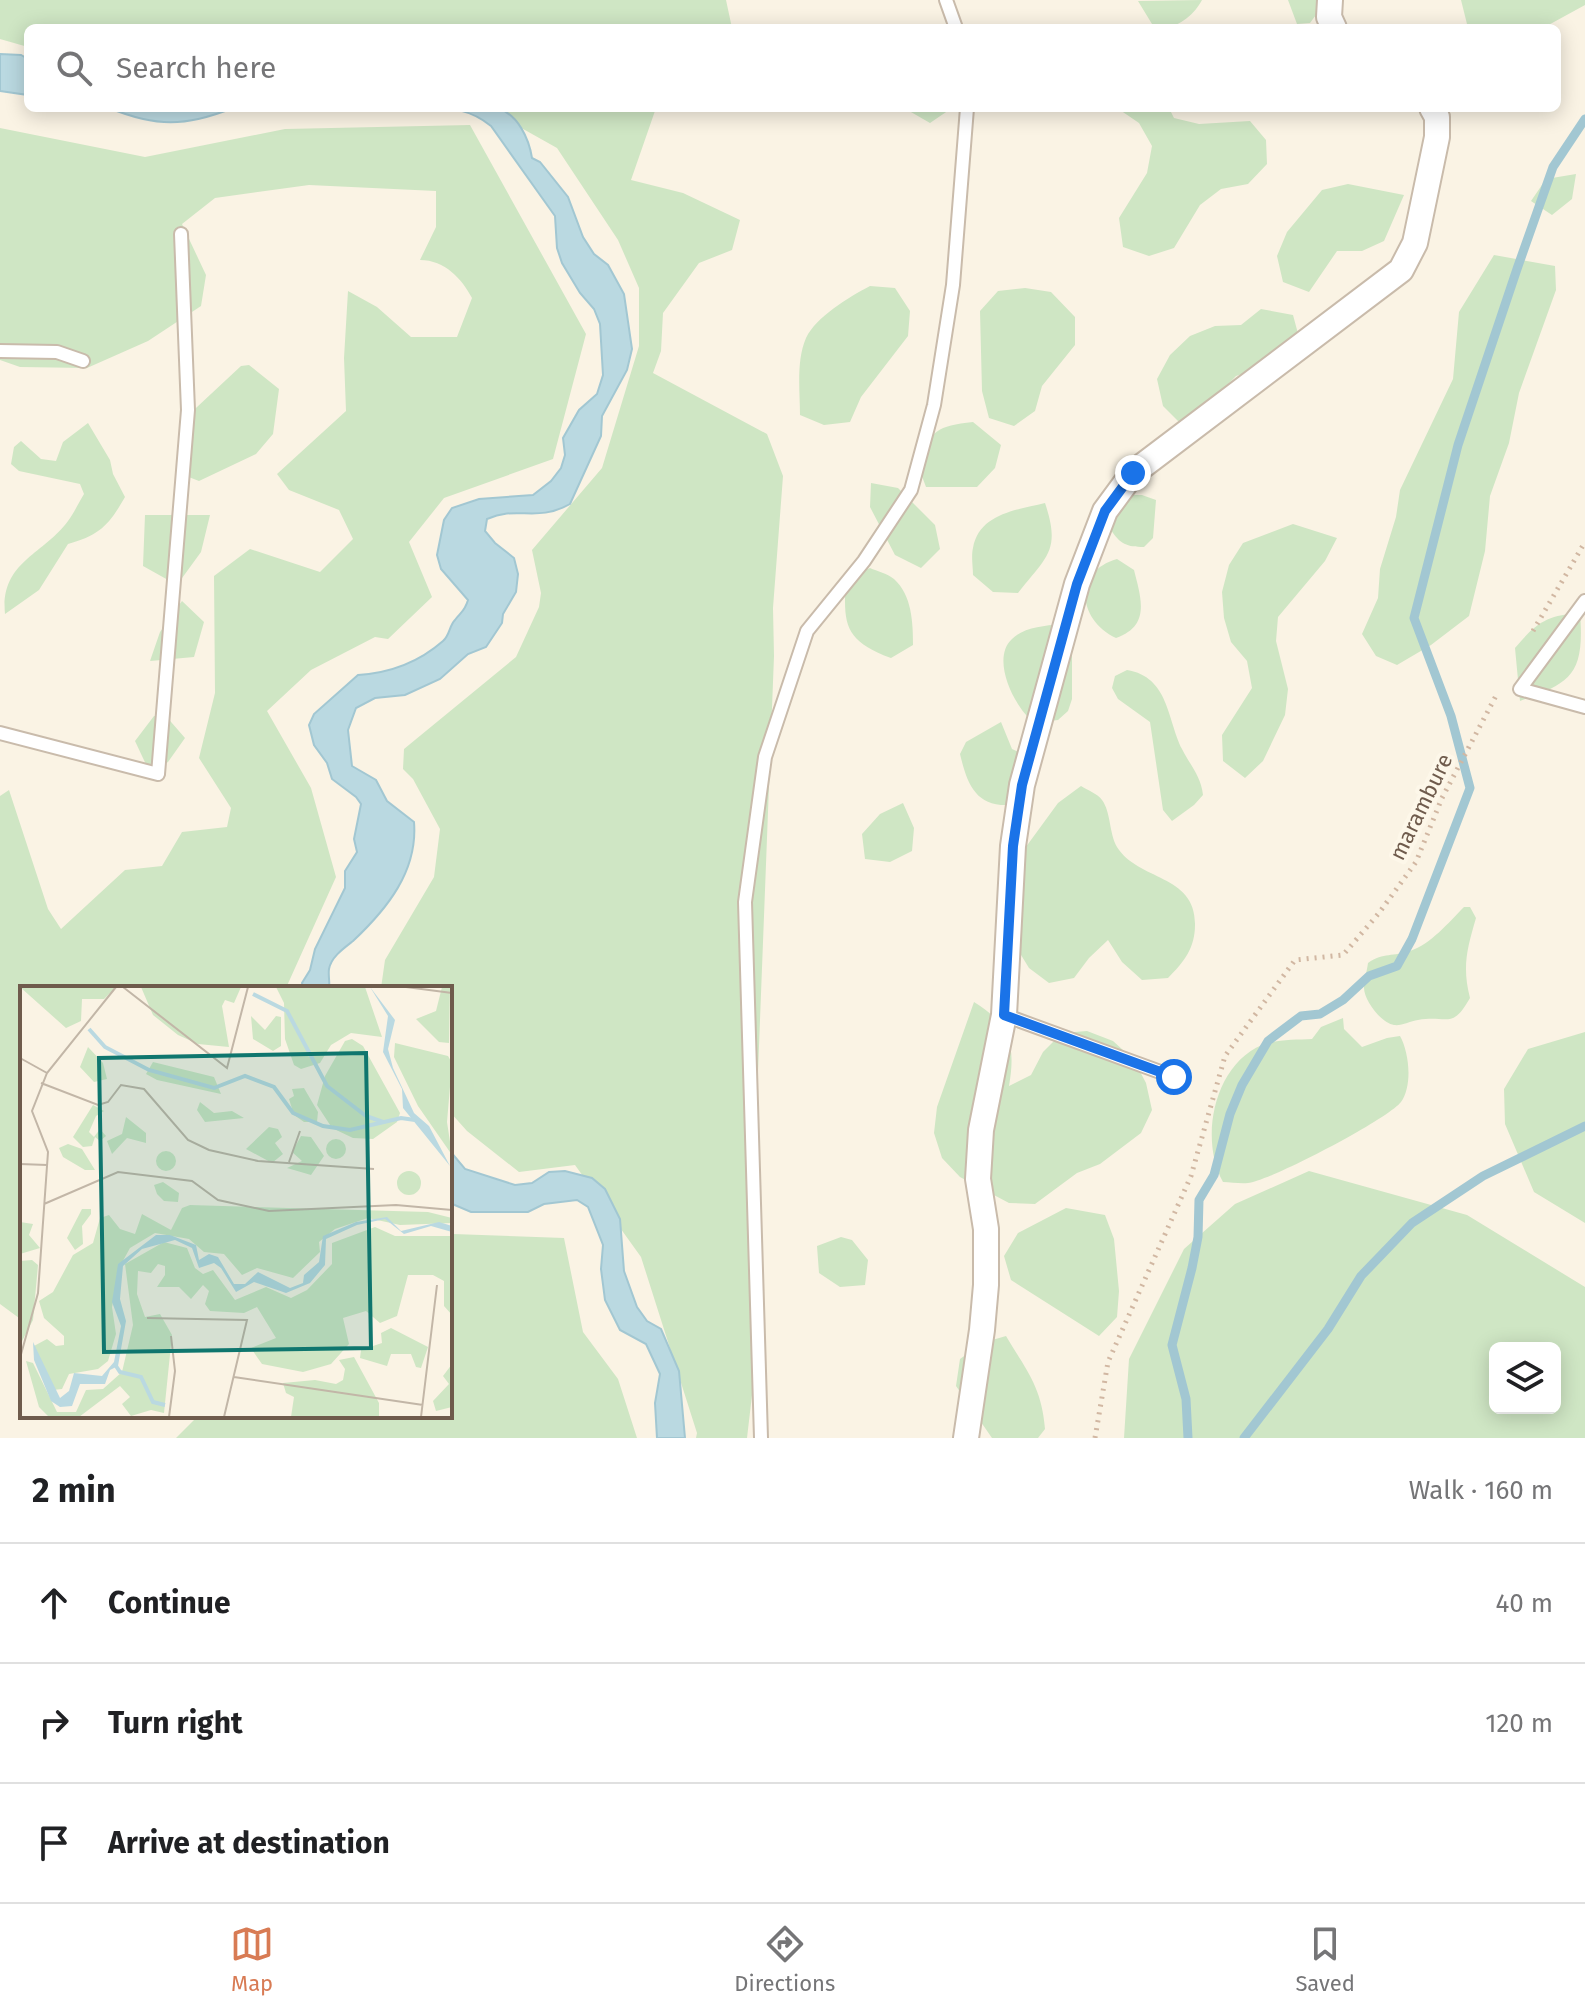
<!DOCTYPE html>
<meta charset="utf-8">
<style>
body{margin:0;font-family:"Fira Sans",sans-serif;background:#f6f6f6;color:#202124}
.controls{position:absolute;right:24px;bottom:24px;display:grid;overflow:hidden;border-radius:12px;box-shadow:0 4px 20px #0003}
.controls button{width:72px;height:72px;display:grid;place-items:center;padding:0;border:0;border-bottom:2px solid #e0e0e0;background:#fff;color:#202124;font:40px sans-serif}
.stop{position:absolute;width:24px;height:24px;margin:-18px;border:6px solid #1a73e8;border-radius:50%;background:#fff}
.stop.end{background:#1a73e8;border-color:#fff;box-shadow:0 2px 8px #0008}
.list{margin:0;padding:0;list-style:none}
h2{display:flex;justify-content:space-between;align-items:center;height:104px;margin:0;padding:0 32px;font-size:34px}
h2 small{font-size:26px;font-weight:400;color:#757577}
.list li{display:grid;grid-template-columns:52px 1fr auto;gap:24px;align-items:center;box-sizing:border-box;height:120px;padding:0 32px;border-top:2px solid #e0e0e0}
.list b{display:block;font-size:30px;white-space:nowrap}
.list em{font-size:26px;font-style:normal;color:#757577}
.icon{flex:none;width:44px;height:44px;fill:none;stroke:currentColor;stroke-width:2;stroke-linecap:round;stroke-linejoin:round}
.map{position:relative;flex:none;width:1585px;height:1438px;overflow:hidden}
.search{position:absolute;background:#fff;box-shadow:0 4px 20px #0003;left:24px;right:24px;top:24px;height:88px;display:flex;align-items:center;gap:20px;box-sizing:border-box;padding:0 28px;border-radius:12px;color:#757577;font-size:30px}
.sheet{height:464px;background:#fff}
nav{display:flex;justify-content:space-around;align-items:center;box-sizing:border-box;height:112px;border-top:2px solid #e0e0e0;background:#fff;font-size:22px;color:#757577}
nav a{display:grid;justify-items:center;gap:4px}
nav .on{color:#d87b54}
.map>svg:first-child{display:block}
.green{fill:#cfe6c4;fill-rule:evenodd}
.water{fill:#bad9e1;stroke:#a2c7d2;stroke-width:2}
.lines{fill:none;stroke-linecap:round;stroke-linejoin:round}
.stream{stroke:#a2c7d2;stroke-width:9}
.lane-casing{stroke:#c9bbab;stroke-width:16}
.street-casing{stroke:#c9bbab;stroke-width:28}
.path{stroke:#d1b7a2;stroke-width:5;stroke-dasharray:2 6;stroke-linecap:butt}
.lane{stroke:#fff;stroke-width:12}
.street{stroke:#fff;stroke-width:24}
.route{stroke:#1a73e8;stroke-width:10}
.labels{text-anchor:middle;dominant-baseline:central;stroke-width:8;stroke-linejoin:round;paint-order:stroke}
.street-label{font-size:22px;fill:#6f5b4c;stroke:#fdf7e9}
.inset-river{fill:none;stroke:#bad9e1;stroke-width:4}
.inset-road{fill:none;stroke:#c2b6a7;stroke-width:2}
.view{fill:#0f766e;fill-opacity:0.15;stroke:#0f766e;stroke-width:4}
.inset-edge{fill:none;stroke:#6f5b4c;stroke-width:4}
</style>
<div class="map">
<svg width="1585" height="1438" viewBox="0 0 1585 1438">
<rect width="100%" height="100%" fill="#faf3e4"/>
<path class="green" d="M 0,0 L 726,0 L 732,28 L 28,28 L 28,47 L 0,39 Z
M 1202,0 C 1193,17 1172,34 1152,24 L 1138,1 Z
M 1288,0 L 1327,0 L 1310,23 L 1297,24 Z
M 1461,0 L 1585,0 L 1585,5 L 1543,28 L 1468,28 Z
M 486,108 L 656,108 L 631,180 L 683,193 L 740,220 L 732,250 L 699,263 L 663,313 L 661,351 L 653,373 L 767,434 L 783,476 L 773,608 L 774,656 L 754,1176 L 752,1395 L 747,1438 L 696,1438 L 697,1433 L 641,1257 L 575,1165 L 519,1172 L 467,1131 L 450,1112 L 450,988 L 381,988 L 385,960 L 434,877 L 440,829 L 413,779 L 403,769 L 404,749 L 516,657 L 539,607 L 541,593 L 532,550 L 602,468 L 639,346 L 639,288 L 618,240 L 557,148 Z
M 904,108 L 952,108 L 930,123 Z
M 1117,108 L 1169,108 L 1174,118 L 1199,124 L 1250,121 L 1266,140 L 1267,164 L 1248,184 L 1221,189 L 1200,205 L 1174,248 L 1149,256 L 1123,247 L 1119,218 L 1147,173 L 1152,146 L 1139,123 Z
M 470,125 L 586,334 L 553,459 L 444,498 L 409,542 L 432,597 L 388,639 L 375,637 L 311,670 L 267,711 L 311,788 L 336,877 L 286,988 L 22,988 L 22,1317 L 19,1318 L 0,1304 L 0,796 L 9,790 L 48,909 L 61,929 L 125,870 L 162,866 L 182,832 L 227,827 L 231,808 L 199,758 L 215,693 L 214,576 L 250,549 L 320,572 L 353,539 L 339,510 L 289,490 L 277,474 L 346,411 L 344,358 L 348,291 L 377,307 L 411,337 L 457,337 L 472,298 C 462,279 445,260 420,260 L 436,227 L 436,191 L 309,185 L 215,198 L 182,224 L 206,275 L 201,306 L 148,341 L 87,368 L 20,367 L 0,360 L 0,128 L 145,157 L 285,129 Z
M 1576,174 L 1572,199 L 1552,215 L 1531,201 L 1546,179 Z
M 1348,184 L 1404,195 L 1384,241 L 1362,251 L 1337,251 L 1309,292 L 1283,282 L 1277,256 L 1287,232 L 1322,190 Z
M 1494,255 L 1555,266 L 1556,290 L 1519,393 L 1509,443 L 1490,496 L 1485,551 L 1469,616 L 1431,645 L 1397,665 L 1376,656 L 1362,634 L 1378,598 L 1380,569 L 1396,517 L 1400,490 L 1453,379 L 1459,312 Z
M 870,286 L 895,288 L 910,311 L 908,336 L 861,397 L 850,422 L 824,425 L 800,415 C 800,391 796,361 806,338 C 816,317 849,297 870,286 Z
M 1025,288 L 1051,292 L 1075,317 L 1075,345 L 1042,386 L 1035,411 L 1014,426 L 989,418 L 982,391 L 980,311 L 998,291 Z
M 1261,309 L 1293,315 L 1300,341 L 1286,360 L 1236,376 L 1202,411 L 1181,424 L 1163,406 L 1157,379 L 1170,355 L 1190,336 L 1215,326 L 1241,325 Z
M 249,365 L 279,389 L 273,434 L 256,454 L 199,481 L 181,474 L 182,421 L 241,366 Z
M 973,422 L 1001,445 L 995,468 L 977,487 L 926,487 L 917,463 C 931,430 937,426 973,422 Z
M 88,423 L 110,460 L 113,474 L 125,497 C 109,525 100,535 68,544 L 39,590 L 5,614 C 0,562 43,555 68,521 C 74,513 79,502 84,494 L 80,484 L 19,471 L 11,464 L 14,447 L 21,441 L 41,459 L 56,461 L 63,442 Z
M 871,483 L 898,488 L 935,525 L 940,549 L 921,568 L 895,555 L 870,507 Z
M 1130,495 L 1142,495 L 1156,500 L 1153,538 L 1144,547 C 1127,547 1120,544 1111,530 L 1115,517 Z
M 1045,503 C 1061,551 1047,556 1018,593 L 993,592 L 973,575 C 973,567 971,556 973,548 C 979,514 1016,510 1045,503 Z
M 145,515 L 210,515 L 201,552 L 177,585 L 143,566 Z
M 1293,524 L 1337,538 L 1325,561 L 1278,617 L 1276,641 L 1288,689 L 1285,715 L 1263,761 L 1245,778 L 1223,761 L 1222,735 L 1252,688 L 1247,661 L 1231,642 L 1224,618 L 1222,592 L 1229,565 L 1243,543 Z
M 1117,559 L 1134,570 C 1141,598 1151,626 1116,638 C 1078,620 1072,572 1117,559 Z
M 870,568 C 877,571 888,574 894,579 C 912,595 913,623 913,645 L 891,658 C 844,640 843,625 846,578 Z
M 182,601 L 204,622 L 194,657 L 150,661 L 160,632 Z
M 1580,613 C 1585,676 1570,683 1520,701 L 1515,648 C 1536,623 1547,615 1580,613 Z
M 1060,624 L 1072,643 L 1072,699 L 1068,711 L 1058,720 L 1034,723 C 1015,708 990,659 1012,639 C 1024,627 1044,626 1060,624 Z
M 1127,670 C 1169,677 1167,719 1182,749 C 1190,765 1201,776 1203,795 L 1194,805 L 1172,821 L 1163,810 L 1150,722 L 1118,699 L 1112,688 L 1115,676 Z
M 165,715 L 185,738 L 168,762 L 150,773 L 135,741 L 154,716 Z
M 1001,722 L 1012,749 L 1023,754 L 1010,805 C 975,807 967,783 960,754 L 966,742 Z
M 1081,786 C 1087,790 1098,794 1102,800 C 1111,812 1109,833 1117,847 C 1138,881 1196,874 1195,925 C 1195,948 1184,962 1168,978 L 1142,980 L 1122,962 L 1108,940 L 1089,958 L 1074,978 L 1049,983 L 1029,968 L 1001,922 L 1009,870 L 1058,803 Z
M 903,803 L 914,828 L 912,851 L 890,862 L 865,859 L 862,834 L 880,814 Z
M 1464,907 L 1470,907 L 1476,918 C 1467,949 1462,967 1470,998 C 1452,1030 1448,1015 1418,1020 C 1410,1021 1402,1026 1394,1025 C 1381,1023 1364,1000 1364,988 C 1364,980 1367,971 1368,963 C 1384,952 1393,957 1410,951 C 1431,944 1448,923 1464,907 Z
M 974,1002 C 1010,1024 1016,1045 1009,1086 L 1031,1075 L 1043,1052 L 1062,1033 L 1087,1031 L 1113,1041 L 1134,1060 L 1146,1083 L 1152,1110 L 1141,1133 L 1100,1164 L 1077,1173 L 1035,1204 L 1009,1203 L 960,1177 L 942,1158 L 934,1133 L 937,1107 Z
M 1343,1018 L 1344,1029 L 1362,1047 L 1387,1038 L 1400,1036 C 1409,1052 1413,1085 1401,1102 C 1388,1119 1270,1181 1248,1183 C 1240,1184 1231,1182 1223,1182 C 1199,1139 1214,1065 1262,1045 C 1277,1039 1296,1040 1312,1039 L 1321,1027 Z
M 1585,1032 L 1585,1223 L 1534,1192 L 1505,1124 L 1504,1089 L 1528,1049 Z
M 1309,1171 L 1467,1215 L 1585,1287 L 1585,1438 L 1124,1438 L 1129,1359 L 1184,1249 L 1235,1204 ZM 1555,1348 L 1555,1408 L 1495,1408 L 1495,1348 Z
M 1066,1208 L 1105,1215 L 1114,1239 L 1119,1291 L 1117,1317 L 1099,1336 L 1011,1280 L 1004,1256 L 1018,1233 Z
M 450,1232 L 453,1234 L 564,1238 L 583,1332 L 618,1379 L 637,1438 L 176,1438 L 198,1416 L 450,1416 Z
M 841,1237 L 852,1240 L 868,1260 L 865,1285 L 840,1287 L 819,1273 L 817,1246 Z
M 1006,1336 C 1027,1371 1042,1388 1045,1429 L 1038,1438 L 992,1438 L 956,1386 L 960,1359 L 982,1343 Z"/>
<path class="water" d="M 0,54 L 21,55 L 28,59 L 28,95 L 0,91 Z
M 109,108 L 233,108 C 185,127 156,127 109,108 Z
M 426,108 C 441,108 485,105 497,108 C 518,114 529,139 532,158 L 540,162 L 568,197 L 583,237 L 594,254 L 608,265 L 624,294 L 632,349 L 627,370 L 602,416 L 601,436 L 570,504 C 536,523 518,505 487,519 L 485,531 L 495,543 L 514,558 L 518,574 L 516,592 L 503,614 L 502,623 L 486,647 L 468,654 L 440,679 L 405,695 L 375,698 L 356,708 L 348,730 L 352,766 L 376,780 L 387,801 L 414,822 C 418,871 387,909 353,941 C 344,948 331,957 329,969 C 328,975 330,982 329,988 L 303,988 L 302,983 L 310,970 L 315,949 L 345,888 L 345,871 L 357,852 L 354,839 L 361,804 L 356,797 L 332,779 L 327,763 L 314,745 L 309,725 L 314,714 L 358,675 C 389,673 418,663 443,641 C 450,635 449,626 455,620 C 461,612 465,611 468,600 L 441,569 L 437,555 L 444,520 L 452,508 L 479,499 L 533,495 L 551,481 L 561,468 L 565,455 L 563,438 L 579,410 L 597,394 L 603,375 L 600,324 L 594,309 L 580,293 L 562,263 L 557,248 L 555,216 L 491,126 C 470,109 452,108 426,108 Z
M 450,1151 L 465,1169 L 515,1185 L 532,1183 L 549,1172 L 565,1171 L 592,1178 L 605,1189 L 620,1219 L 624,1271 L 637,1307 L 647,1321 L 661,1329 L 679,1371 L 685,1438 L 657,1438 L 655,1403 L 660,1374 L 646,1344 L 620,1330 L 605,1300 L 601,1269 L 603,1245 L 588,1207 L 577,1200 L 544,1204 L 528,1212 L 471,1212 L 450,1203 Z"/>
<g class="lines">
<path class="stream" d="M 1188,1438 L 1186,1399 L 1172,1345 L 1192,1268 L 1198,1237 L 1199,1200 L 1214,1175 L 1230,1114 L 1242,1085 L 1268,1041 L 1301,1016 L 1320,1014 L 1343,1000 L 1369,976 L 1397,966 L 1412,939 L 1470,788 L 1451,716 L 1414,618 L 1458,445 L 1517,269 L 1553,167 L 1585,119
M 1244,1438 L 1328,1329 L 1361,1276 L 1412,1223 L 1483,1176 L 1585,1126"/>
<defs>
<path id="lane" d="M 946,0 L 956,28
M 0,351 L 57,352 L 83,361
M 1585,601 L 1520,689 L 1585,707
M 0,733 L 158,774 L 188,410 L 181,234
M 1004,1015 L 1174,1077
M 761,1438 L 745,902 L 765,757 L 807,631 L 864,561 L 911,490 L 934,405 L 953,285 L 967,108"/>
<path id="street" d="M 1330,0 L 1329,17 L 1334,28
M 966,1438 L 982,1330 L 986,1285 L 986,1229 L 978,1179 L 981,1130 L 1004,1015 L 1013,846 L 1022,785 L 1077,584 L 1105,511 L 1133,473 L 1401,270 L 1415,243 L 1437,137 L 1437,117 L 1432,108"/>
</defs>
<use href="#lane" class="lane-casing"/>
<use href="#street" class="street-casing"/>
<path class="path" d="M 1533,631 L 1585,542
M 1095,1438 L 1108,1362 L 1191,1176 L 1225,1056 L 1295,960 L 1343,955 L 1379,913 L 1416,862 L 1442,798 L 1498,692"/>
<use href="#lane" class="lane"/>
<use href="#street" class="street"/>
</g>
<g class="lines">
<path class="route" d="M 1133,473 L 1105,511 L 1077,584 L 1022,785 L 1013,846 L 1004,1015 L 1174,1077"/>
</g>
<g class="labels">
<g class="street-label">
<text transform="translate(1421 807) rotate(-64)">marambure</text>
</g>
</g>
<g transform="translate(20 986)">
<rect width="432" height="432" fill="#faf3e4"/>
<path d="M 0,1 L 96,1 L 84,13 L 62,13 L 61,35 L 46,42 ZM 121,1 L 221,1 L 214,17 L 205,14 L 202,20 L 209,61 L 178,58 L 158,49 L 133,29 ZM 256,1 L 345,1 L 362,51 L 331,47 L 311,59 L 300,77 L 281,83 L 274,79 L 265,53 L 264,17 ZM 422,1 L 430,1 L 429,57 L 419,56 L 396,33 L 416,25 ZM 231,30 L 245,44 L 256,30 L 261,31 L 261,60 L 253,65 L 233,53 ZM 332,53 L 343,60 L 380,127 L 377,136 L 353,153 L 333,152 L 312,142 L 297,119 L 305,90 L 325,55 ZM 375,57 L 428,70 L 432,77 L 427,136 L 432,169 L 398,120 L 374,71 ZM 68,61 L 83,77 L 87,93 L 74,96 L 60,81 ZM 133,76 L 194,91 L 201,108 L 137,94 L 126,88 ZM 284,102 L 298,126 L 297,136 L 284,136 L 274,129 L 269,113 L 274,110 L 272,103 ZM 180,116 L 194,127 L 212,125 L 224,132 L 185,136 L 177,124 ZM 73,119 L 84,125 L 76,130 L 69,146 L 74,151 L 80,143 L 86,150 L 80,155 L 75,151 L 72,160 L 63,161 L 53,151 ZM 106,131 L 126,147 L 126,157 L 107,152 L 92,168 L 87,155 L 102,148 ZM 249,141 L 258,143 L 262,151 L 255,157 L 263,168 L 252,177 L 226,163 ZM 281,150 L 291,151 L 304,170 L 291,189 L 267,182 L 282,175 L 272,166 ZM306 163a10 10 0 1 1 20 0a10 10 0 1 1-20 0ZM 48,158 L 62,163 L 75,184 L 65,184 L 43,171 L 39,162 ZM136 175a10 10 0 1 1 20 0a10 10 0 1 1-20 0ZM377 197a12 12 0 1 1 24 0a12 12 0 1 1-24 0ZM 143,196 L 159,207 L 158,216 L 144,215 L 137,208 L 134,199 ZM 170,219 L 408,226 L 432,232 L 432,237 L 380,239 L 348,232 L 315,243 L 299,256 L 300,266 L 273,292 L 237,282 L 222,289 L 204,268 L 184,266 L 169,253 L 135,247 L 110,262 L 99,282 L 92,321 L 96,348 L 88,375 L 78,383 L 49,388 L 42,403 L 33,404 L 14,360 L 27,353 L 36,360 L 44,359 L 44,350 L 24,332 L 19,315 L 33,306 L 53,269 L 73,257 L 80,232 L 89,229 L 100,243 L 115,248 L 122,228 L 151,244 L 162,222 ZM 62,223 L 71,223 L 71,228 L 62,240 L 63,258 L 55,264 L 47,252 ZM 0,236 L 13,238 L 9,249 L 20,262 L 0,268 ZM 355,241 L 375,250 L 432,250 L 432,329 L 424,320 L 424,295 L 413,289 L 388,289 L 377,330 L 360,337 L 346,325 L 323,332 L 329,358 L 311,378 L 283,386 L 242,378 L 237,371 L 231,362 L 256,352 L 237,321 L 224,327 L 190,325 L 185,318 L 189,305 L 183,299 L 171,313 L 159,301 L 137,301 L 145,289 L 145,280 L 138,278 L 131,287 L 118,285 L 117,308 L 125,331 L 140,328 L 152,349 L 144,427 L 131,424 L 111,430 L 102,418 L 110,411 L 100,400 L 59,431 L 29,431 L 19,421 L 6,375 L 13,377 L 37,426 L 56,426 L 66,404 L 83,403 L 102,386 L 113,339 L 105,278 L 144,256 L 167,262 L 175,282 L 183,288 L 193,284 L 215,314 L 246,301 L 271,312 L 287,304 L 312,278 L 312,257 ZM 12,274 L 18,279 L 13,334 L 0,359 L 0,275 ZM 371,342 L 408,361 L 401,382 L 396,381 L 391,368 L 371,368 L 367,380 L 340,372 L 341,364 L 362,357 L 361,347 ZM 334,371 L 359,417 L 359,431 L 271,431 L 274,411 L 266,407 L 263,397 L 295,394 L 316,398 L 323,394 L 325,383 L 319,374 ZM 432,378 L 432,421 L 416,425 L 413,415 L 429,398 L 423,390 Z" fill="#cfe6c4"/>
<path d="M 350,1 L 375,34 L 368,63 L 373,82 L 394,127 L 409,140 L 430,180 L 383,122 L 382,103 L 363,66 L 368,30 ZM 367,231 L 381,245 L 419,236 L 432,240 L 432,246 L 411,240 L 384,248 L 365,233 L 337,239 L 306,253 L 305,279 L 290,297 L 266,307 L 234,296 L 216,306 L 201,282 L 194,277 L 179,282 L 172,262 L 155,254 L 122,263 L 103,280 L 100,313 L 106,335 L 98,380 L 90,384 L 85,398 L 60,398 L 52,420 L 40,421 L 31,415 L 14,374 L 13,356 L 40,412 L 49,405 L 54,387 L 82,390 L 94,376 L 101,340 L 92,316 L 98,278 L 136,249 L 150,249 L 176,259 L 179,274 L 189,268 L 198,271 L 214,298 L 225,298 L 238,286 L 270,302 L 283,297 L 284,289 L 299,276 L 303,250 L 336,236 Z" fill="#bad9e1"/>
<path class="inset-river" d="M 233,8 L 267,25 L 307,100 L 346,130 L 363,136M 69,43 L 85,61 L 129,84 L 194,102 L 225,90 L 254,101 L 273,127 L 303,140 L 330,144 L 381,132 L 395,134M 96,380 L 100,386 L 121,391 L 133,416 L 145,419"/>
<path class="inset-road" d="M 103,1 L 207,82 L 228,1M 386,1 L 432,7M 0,72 L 27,87M 21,97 L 78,119 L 88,116 L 101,99 L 124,103 L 168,154 L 189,164 L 238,175 L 354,183M 269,176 L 280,145M 0,178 L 27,179M 24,218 L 98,186 L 172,195 L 198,214 L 249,225 L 376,219 L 432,224M 127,332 L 227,334 L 204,431M 0,372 L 18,307 L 28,166 L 12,125 L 27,87 L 96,1M 214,391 L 403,419M 149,431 L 155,385 L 151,350M 401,431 L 417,299"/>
<path class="view" d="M 346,67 L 351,362 L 84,366 L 79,72 Z"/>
<rect width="432" height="432" class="inset-edge"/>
</g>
</svg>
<div class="controls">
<button><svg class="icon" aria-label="layers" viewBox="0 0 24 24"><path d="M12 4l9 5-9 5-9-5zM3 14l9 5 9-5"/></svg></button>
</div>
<div class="stop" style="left:1174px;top:1077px"></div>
<div class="stop end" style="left:1133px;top:473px"></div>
<div class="search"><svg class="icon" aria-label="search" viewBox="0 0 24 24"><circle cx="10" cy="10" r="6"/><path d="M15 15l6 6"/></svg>Search here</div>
</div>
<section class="sheet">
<h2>2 min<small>Walk · 160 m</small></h2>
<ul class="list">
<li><svg class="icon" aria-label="ahead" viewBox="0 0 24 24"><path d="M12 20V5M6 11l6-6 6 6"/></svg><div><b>Continue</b></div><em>40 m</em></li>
<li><svg class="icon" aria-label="right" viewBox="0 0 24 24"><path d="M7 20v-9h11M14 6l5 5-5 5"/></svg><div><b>Turn right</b></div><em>120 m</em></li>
<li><svg class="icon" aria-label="arrive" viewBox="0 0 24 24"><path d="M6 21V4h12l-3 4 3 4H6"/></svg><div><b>Arrive at destination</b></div></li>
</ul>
</section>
<nav>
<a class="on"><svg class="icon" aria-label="map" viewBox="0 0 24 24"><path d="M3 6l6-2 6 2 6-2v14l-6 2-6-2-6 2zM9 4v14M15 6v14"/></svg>Map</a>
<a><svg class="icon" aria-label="directions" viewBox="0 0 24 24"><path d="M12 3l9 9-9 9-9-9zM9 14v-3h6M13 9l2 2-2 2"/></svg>Directions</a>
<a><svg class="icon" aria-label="saved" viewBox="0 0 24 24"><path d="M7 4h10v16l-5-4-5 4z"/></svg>Saved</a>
</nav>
